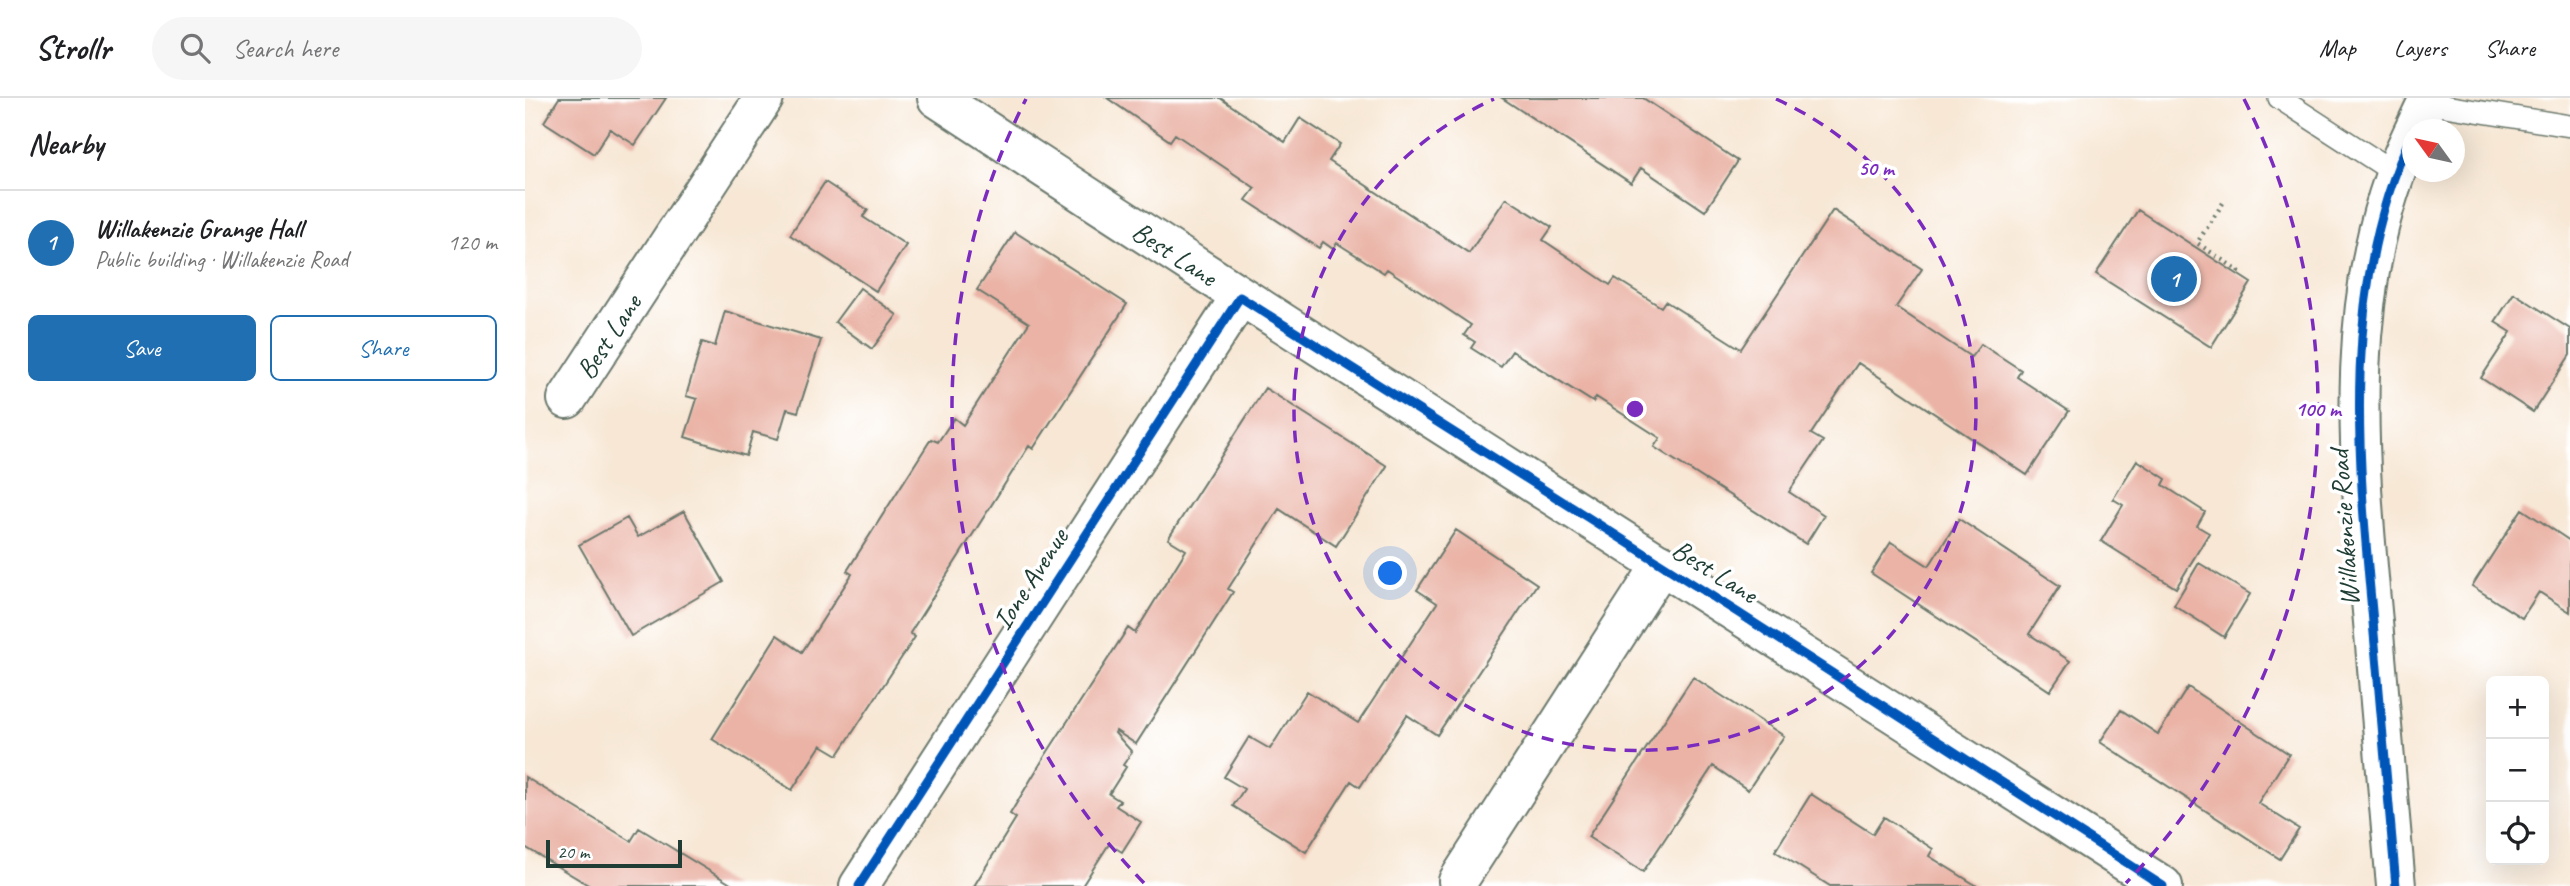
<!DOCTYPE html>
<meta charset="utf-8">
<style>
body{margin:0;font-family:Caveat,sans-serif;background:#f6f6f6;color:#202124}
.controls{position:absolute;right:21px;bottom:21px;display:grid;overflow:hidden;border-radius:10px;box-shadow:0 7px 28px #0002}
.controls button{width:63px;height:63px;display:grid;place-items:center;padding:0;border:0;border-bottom:2px solid #e0e0e0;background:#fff;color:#202124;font:35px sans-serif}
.compass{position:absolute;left:1877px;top:21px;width:63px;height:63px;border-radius:50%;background:#fff;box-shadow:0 7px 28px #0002;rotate:303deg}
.scale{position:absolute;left:21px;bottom:18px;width:136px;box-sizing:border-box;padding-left:7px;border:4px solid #1f3d34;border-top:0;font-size:19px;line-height:24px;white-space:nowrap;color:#1f3d34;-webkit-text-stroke:5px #fff;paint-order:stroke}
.you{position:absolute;left:866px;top:476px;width:24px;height:24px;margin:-18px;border:5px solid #fff;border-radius:50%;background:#1a73e8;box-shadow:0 0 0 10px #1a73e833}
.badge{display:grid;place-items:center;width:46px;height:46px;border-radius:50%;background:#1f6fb2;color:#fff;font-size:23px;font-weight:700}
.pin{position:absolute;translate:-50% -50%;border:4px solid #fff;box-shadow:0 2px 7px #0006}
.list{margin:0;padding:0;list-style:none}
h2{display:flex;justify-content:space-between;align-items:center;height:91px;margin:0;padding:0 28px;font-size:30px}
h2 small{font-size:23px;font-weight:400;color:#757577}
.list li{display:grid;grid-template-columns:46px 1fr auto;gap:21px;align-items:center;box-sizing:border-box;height:105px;padding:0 28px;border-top:2px solid #e0e0e0}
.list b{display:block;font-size:26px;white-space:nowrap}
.list p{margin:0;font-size:23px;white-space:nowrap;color:#757577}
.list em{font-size:23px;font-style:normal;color:#757577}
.actions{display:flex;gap:14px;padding:21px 28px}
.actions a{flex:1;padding:16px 0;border:2px solid #1f6fb2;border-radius:10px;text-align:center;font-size:24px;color:#1f6fb2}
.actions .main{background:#1f6fb2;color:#fff}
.icon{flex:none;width:38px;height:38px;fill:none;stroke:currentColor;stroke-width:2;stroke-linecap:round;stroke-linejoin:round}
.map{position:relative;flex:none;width:2045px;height:788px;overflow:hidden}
header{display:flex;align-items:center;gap:42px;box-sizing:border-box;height:98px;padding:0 35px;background:#fff;border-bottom:2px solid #e0e0e0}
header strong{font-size:33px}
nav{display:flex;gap:38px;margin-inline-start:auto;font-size:24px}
.search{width:490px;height:63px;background:#f6f6f6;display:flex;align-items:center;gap:18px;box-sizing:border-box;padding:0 24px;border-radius:38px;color:#757577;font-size:26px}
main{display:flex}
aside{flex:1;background:#fff}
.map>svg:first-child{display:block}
.building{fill:#eab3a6}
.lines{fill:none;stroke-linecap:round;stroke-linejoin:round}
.service-casing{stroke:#6b786c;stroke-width:24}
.minor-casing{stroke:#6b786c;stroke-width:42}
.tertiary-casing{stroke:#6b786c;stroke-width:42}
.path{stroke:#6b786c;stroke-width:4.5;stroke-dasharray:2 5;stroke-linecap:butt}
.service{stroke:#fff;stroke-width:21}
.minor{stroke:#fff;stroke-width:38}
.tertiary{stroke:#fff;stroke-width:38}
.cycleway-casing{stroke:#fff;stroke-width:13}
.cycleway{stroke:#0057b8;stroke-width:9}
.ring{fill:none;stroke:#7b2cbf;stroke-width:3.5;stroke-dasharray:12 9}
.labels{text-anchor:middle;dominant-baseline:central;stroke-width:7;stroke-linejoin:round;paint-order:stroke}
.street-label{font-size:28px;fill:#1f3d34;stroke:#fff}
.centre{fill:#7b2cbf;stroke:#fff;stroke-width:3.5}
.ring-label{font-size:21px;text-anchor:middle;font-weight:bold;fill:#7b2cbf;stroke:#fff;stroke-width:7;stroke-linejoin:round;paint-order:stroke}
</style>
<header>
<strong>Strollr</strong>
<div class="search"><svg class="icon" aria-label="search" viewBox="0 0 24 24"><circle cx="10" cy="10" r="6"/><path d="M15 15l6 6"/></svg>Search here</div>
<nav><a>Map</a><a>Layers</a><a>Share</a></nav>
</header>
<main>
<aside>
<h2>Nearby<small></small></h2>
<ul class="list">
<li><span class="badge">1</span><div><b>Willakenzie Grange Hall</b><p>Public building · Willakenzie Road</p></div><em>120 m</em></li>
</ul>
<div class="actions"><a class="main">Save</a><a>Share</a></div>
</aside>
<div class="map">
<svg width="2045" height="788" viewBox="0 0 2045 788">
<rect width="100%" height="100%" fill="#fff"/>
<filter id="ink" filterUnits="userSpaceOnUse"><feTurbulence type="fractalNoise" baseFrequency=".0143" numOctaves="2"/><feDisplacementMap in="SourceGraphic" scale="14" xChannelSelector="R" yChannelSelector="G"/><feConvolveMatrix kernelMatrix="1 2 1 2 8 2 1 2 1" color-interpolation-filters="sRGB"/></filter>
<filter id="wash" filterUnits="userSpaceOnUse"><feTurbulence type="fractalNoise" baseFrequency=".00686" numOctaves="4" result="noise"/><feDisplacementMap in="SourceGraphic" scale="28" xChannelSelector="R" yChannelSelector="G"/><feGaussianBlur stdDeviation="1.57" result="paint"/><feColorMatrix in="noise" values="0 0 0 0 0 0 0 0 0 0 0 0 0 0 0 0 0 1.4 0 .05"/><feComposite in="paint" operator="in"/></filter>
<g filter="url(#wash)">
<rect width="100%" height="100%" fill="#f7e7d4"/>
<g id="blocks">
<path class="building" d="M 34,0 L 141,0 L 110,47 L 85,31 L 69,56 L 19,24 Z
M 582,0 L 695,0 L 760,44 L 775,20 L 815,46 L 804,63 L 944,155 L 981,100 L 1027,129 L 1018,142 L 1085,187 L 1090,180 L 1136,209 L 1140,203 L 1216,251 L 1308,112 L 1397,171 L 1371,209 L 1446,259 L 1456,246 L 1496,272 L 1492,279 L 1544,313 L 1502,377 L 1333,265 L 1286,336 L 1298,343 L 1264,394 L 1299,417 L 1281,446 L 1129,349 L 1135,340 L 1071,299 L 1068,304 L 987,253 L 976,269 L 946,250 L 950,244 L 939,237 L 946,227 L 862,171 L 859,175 L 812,145 L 808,151 L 798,144 L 794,150 L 721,102 L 730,90 L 650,36 L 645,43 Z
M 977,0 L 1118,0 L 1213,63 L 1180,113 L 1116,70 L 1106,85 Z
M 300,84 L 343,112 L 338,119 L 381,147 L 351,193 L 265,137 Z
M 1613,112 L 1726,185 L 1686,249 L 1571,176 Z
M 490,134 L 602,206 L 508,351 L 504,348 L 385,535 L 390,539 L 313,657 L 296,647 L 267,692 L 187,641 L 252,537 L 277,554 L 327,476 L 322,473 L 406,341 L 413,344 L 429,320 L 438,327 L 504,225 L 452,192 Z
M 335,190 L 372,217 L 347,251 L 310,224 Z
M 1989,195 L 2045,231 L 2045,257 L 2008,314 L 1956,280 L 1986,234 L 1970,224 Z
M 200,213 L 296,242 L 273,314 L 262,311 L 253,341 L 228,334 L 221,358 L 160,339 L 172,301 L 161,298 L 177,244 L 190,248 Z
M 740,290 L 862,368 L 811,448 L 754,411 L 703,491 L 708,494 L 611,646 L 591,633 L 590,635 L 607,654 L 598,667 L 601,669 L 584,696 L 595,703 L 591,708 L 616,724 L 597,754 L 584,746 L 557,788 L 449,788 L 491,720 L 485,716 L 520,658 L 603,530 L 610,535 L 661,452 L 643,441 Z
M 1612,362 L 1641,381 L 1638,387 L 1680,414 L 1672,428 L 1684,435 L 1651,490 L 1576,443 L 1598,407 L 1588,401 Z
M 1997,411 L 2045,443 L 2045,514 L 2014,494 L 1997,520 L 1947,488 Z
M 159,413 L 199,484 L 106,538 L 54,447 L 102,420 L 113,439 Z
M 1434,421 L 1535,488 L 1504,536 L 1545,563 L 1525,593 L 1346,475 L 1366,444 L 1404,468 Z
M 931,432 L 1012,486 L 912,637 L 882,617 L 835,689 L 826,683 L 781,754 L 708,708 L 719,691 L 699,679 L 724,639 L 745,651 L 782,593 L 833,625 L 912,505 L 892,492 Z
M 1674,465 L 1725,496 L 1699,539 L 1649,507 Z
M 1168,579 L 1259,638 L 1223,692 L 1188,668 L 1118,774 L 1063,739 Z
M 1663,589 L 1764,656 L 1733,705 L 1774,731 L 1755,761 L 1575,644 L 1596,612 L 1633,636 Z
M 0,679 L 106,743 L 114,730 L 209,788 L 65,788 L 0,749 Z
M 1286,696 L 1348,736 L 1359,719 L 1408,751 L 1404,758 L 1452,788 L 1305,788 L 1250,753 Z"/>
</g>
</g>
<g filter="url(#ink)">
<use href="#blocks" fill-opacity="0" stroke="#6b786c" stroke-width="2"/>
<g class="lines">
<defs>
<path id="service" d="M 1754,0 L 1870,75
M 1901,5 L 2045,28"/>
<g id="minor">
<path id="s1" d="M 412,0 C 818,267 1230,525 1638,788"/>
<path id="s2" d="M 42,301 L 239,0"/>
<path d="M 933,783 L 1137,466"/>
<path d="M 334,788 L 715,199"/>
</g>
<path id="tertiary" d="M 1889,32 L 1904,0
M 1871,788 C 1864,700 1856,612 1848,524 C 1833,362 1815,186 1888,34"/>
</defs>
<use href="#service" class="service-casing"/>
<use href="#minor" class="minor-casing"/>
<use href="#tertiary" class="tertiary-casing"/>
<path class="path" d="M 1698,105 L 1672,145 L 1714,173 L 1712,176"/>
<use href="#service" class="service"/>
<use href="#minor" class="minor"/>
<use href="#tertiary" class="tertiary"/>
<defs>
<path id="cycleway" d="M 334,788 L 715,199 L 1212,514 L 1638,788
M 1871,788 C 1864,700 1856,612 1848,524 C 1833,362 1815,186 1888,34"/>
</defs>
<use href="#cycleway" class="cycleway-casing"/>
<use href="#cycleway" class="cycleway"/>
</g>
</g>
<g class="ring">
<path d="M1251 1A341 341 0 1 1 969 1"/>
<path d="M619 785A683 683 0 0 1 501 1M1719 1A683 683 0 0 1 1601 785"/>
</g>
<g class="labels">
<g class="street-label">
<text stroke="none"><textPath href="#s1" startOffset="284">Best Lane</textPath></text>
<text stroke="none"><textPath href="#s2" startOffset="75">Best Lane</textPath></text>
<text transform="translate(1819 430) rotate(-94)">Willakenzie Road</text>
<text transform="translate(1190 473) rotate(32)">Best Lane</text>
<text transform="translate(505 481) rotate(-57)">Ione Avenue</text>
</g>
</g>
<circle cx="1110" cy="311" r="10" class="centre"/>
<g class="ring-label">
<text x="1351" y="77">50 m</text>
<text x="1793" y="318">100 m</text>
</g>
</svg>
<div class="controls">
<button>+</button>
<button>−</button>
<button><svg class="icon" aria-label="locate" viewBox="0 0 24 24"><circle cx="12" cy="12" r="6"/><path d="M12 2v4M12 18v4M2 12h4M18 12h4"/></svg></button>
</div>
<svg class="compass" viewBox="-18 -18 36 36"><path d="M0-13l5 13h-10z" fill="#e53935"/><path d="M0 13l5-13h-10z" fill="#757577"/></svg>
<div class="scale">20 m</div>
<div class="you"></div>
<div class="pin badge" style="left:1649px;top:181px">1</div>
</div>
</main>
